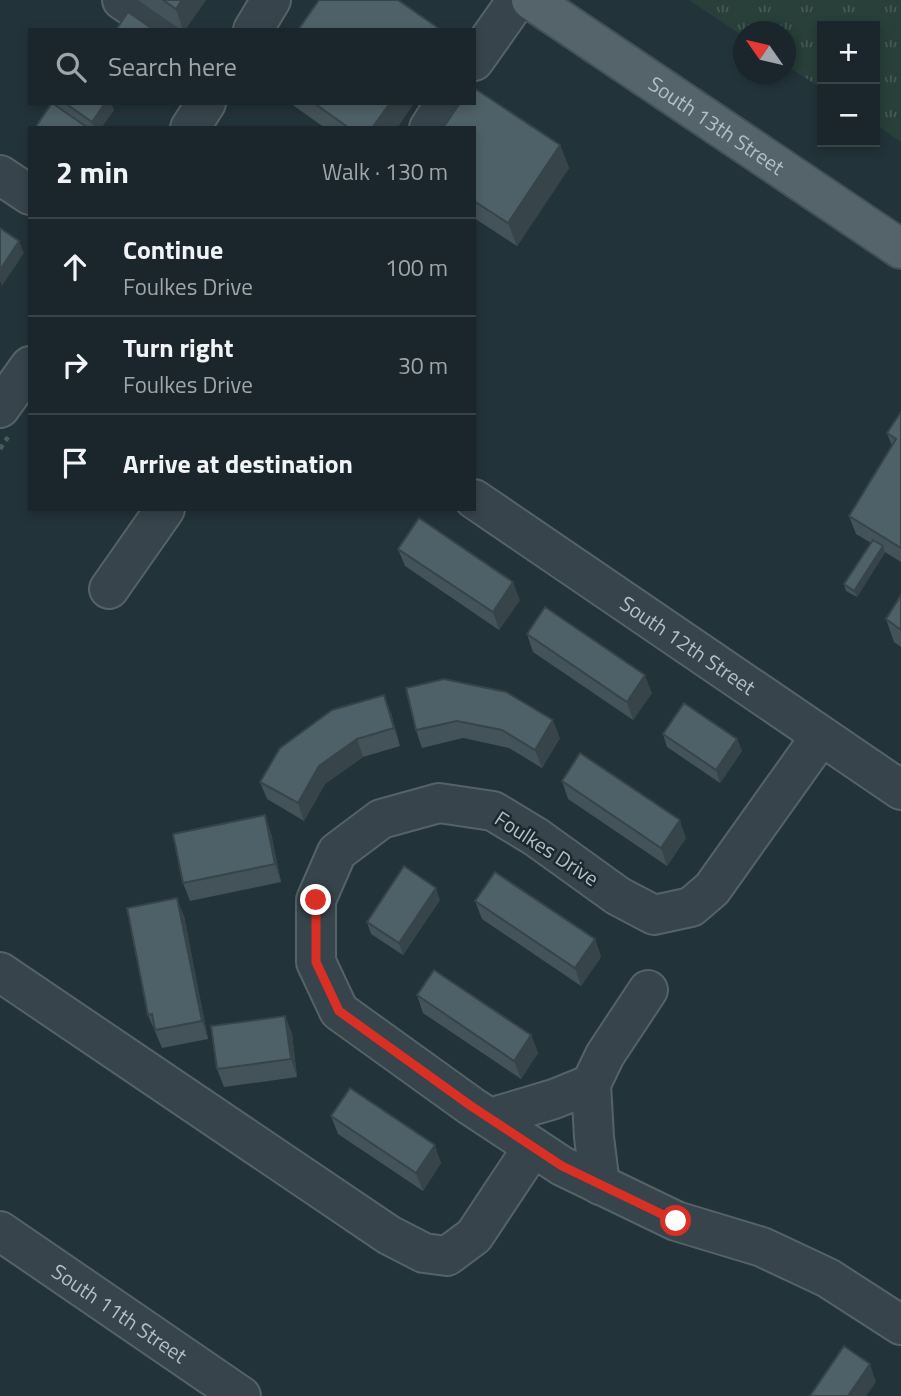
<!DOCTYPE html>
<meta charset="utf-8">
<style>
body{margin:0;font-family:"Titillium Web",sans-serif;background:#232e34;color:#f1f3f6}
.controls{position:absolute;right:21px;top:21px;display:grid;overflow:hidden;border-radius:0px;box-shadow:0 4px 10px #0003}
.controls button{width:63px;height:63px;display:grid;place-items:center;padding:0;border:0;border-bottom:2px solid #384348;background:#1a262c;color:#f1f3f6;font:35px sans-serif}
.compass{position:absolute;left:733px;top:21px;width:63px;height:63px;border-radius:50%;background:#1a262c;box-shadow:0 4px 10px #0003;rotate:304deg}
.stop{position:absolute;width:21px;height:21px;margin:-16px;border:5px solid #d93025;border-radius:50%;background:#fff}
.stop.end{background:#d93025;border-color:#fff;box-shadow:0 2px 7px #0008}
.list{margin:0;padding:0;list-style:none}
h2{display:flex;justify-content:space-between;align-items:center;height:91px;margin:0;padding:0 28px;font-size:30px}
h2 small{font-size:23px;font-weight:400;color:#9fa5a9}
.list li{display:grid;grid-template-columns:46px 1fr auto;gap:21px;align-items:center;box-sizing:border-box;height:98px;padding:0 28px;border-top:2px solid #384348}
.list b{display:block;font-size:26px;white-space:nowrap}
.list p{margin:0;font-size:23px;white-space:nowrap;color:#9fa5a9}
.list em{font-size:23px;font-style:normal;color:#9fa5a9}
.icon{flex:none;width:38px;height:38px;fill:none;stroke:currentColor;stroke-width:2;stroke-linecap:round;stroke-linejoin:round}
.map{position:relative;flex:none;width:901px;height:1396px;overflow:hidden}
.search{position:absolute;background:#1a262c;box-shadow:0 4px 10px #0003;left:28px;top:28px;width:448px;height:77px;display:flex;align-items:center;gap:18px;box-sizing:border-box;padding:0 24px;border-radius:0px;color:#9fa5a9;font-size:26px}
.panel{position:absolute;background:#1a262c;box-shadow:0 4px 10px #0003;left:28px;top:126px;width:448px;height:385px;border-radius:0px}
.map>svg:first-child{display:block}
.grass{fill:url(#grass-tufts)}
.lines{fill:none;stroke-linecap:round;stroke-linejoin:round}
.minor-casing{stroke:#556268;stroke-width:42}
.major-casing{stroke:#435056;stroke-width:42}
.path{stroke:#475d59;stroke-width:4.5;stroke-dasharray:5 5;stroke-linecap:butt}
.minor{stroke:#37444b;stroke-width:38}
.major{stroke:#55646b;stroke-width:38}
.wall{fill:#445359}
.shaded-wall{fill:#374449}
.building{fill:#4f6168;stroke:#374449;stroke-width:2}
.route{stroke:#d93025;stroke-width:9}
.labels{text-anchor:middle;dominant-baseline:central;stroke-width:5;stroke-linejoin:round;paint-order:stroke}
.street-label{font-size:21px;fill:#b2bfc6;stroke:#1c292f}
</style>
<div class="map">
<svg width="901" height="1396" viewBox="0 0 901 1396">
<defs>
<pattern id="grass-tufts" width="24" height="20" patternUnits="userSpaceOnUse" patternTransform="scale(1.75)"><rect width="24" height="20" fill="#283f3a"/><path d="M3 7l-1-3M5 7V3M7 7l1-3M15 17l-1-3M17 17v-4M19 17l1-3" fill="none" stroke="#455955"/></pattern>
</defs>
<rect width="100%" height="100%" fill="#23333a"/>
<path class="grass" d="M 689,0 L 901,0 L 901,142 L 875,124 L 875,26 L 822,26 L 822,89 L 786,65 L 786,32 L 744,32 L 743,36 Z"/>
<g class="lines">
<defs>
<g id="minor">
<path d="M 122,0 L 166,30"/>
<path d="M 253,30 L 271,0"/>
<path d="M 474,61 L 517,0"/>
<path d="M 190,128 L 206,103"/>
<path d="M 429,128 L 445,103"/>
<path d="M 0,175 L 30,195"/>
<path d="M 0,408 L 30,366"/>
<path id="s1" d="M 474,499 L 901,790"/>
<path d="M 109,589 L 165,509"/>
<path d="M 821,736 L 712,889 L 691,907 L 654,915 L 618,896 L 536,837 L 493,811 L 439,803 L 381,819 L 337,852 L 316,900 L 316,962 L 339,1011 L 471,1106 L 562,1166 L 676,1221 L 762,1247 L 828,1278 L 901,1325"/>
<path d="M 0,972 L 389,1235 L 424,1253 L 447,1256 L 474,1236 L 533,1147"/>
<path d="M 591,1084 L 605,1055 L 648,990"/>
<path d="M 490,1118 L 554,1099 L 591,1084 L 594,1137 L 600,1185"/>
<path id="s2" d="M 0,1231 L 241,1396"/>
</g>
<g id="major">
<path id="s3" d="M 531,0 L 901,249"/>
</g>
</defs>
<use href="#minor" class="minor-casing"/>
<use href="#major" class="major-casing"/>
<path class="path" d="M 0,449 L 8,437"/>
<use href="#minor" class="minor"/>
<use href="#major" class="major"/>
</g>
<path class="wall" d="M 138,0 L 206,0 L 185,30 L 181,30 Z
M 56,103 L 111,103 L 114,110 L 101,128 L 35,128 L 58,107 Z
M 290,103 L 414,103 L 397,128 L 325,128 Z
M 474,128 L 560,145 L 569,168 L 517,246 L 474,218 Z
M 901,412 L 901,562 L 885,552 L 857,597 L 846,591 L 844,584 L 871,543 L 856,534 L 849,516 L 892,446 L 887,433 Z
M 398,549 L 520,600 L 499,630 L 405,566 Z
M 901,595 L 901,647 L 894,642 L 886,619 Z
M 527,634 L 652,693 L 633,720 L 533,652 Z
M 406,688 L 560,738 L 542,768 L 509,748 L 463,738 L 422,748 L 416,730 Z
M 391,713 L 400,746 L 363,757 L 325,784 L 304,821 L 267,799 L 260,782 Z
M 663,734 L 737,739 L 742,751 L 720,783 L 667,747 Z
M 562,781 L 686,838 L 667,866 L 568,799 Z
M 271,833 L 281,882 L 190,901 L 183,883 Z
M 440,900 L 403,955 L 371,934 L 367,922 Z
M 475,901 L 595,939 L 601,957 L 581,986 L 482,919 Z
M 184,916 L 208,1039 L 162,1048 L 148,1015 Z
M 417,995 L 531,1035 L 538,1053 L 521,1079 L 423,1013 Z
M 285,1016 L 292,1034 L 297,1077 L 224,1087 L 217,1069 Z
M 331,1116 L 441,1163 L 423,1191 L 338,1134 Z"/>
<path class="shaded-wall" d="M 182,0 L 206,0 L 185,30 L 183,30 L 176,9 Z
M 105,103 L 111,103 L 114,110 L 101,128 L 94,128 L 92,122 Z
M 390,103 L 414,103 L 397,128 L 372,128 Z
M 560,145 L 569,168 L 517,246 L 508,223 Z
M 19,241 L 24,253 L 2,286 L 0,281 L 0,270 Z
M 883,546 L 885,553 L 857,597 L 854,591 Z
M 513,582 L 520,600 L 499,630 L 493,612 Z
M 645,675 L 652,693 L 633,720 L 627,702 Z
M 384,695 L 391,713 L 400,746 L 394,728 Z
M 553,720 L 560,738 L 542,768 L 535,750 Z
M 357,739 L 363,757 L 325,784 L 304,821 L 298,803 L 319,766 Z
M 737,739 L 742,751 L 720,783 L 716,770 Z
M 265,815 L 271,833 L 281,882 L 275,864 Z
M 680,820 L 686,838 L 667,866 L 661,848 Z
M 436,888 L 440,900 L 403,955 L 399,943 Z
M 177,898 L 184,916 L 208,1039 L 202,1021 Z
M 595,939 L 601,957 L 581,986 L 575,968 Z
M 285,1016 L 292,1034 L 297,1077 L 291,1059 Z
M 531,1035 L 538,1053 L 521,1079 L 514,1061 Z
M 435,1145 L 441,1163 L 423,1191 L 416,1173 Z
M 870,1364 L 876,1382 L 866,1396 L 848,1396 Z"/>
<path class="building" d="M 163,0 L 182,0 L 176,9 Z
M 319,0 L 398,0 L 441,30 L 298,30 Z
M 128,12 L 154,30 L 116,30 Z
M 474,88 L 560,145 L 508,223 L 474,201 L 474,128 L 443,128 L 460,103 L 474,103 Z
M 52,103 L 88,128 L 35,128 Z
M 65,103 L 105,103 L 92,122 Z
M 314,103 L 390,103 L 372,128 L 349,128 Z
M 0,228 L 19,241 L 0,270 Z
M 901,412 L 901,548 L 849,516 L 896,439 L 887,433 Z
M 419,518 L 513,582 L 493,612 L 398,549 Z
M 873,540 L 883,546 L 854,591 L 844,584 Z
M 901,595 L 901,630 L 886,619 Z
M 545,607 L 645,675 L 627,702 L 527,634 Z
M 444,679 L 506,692 L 553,720 L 535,750 L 502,730 L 457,721 L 416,730 L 406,688 Z
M 384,695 L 394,728 L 357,739 L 319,766 L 298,803 L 260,782 L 280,748 L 332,710 Z
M 684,703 L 737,739 L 716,770 L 663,734 Z
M 580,753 L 680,820 L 661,848 L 562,781 Z
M 265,815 L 275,864 L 183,883 L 173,834 Z
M 404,866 L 436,888 L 399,943 L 367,922 Z
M 495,872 L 595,939 L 575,968 L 475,901 Z
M 177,898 L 202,1021 L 155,1030 L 152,1014 L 148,1015 L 127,908 Z
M 434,970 L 531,1035 L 514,1061 L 417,995 Z
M 285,1016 L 291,1059 L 217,1069 L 211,1026 Z
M 350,1088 L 435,1145 L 416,1173 L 331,1116 Z
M 844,1346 L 870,1364 L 848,1396 L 810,1396 Z"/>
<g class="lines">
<path class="route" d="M 316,900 L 316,962 L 339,1011 L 471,1106 L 562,1166 L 676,1221"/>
</g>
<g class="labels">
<g class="street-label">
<text stroke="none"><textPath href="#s3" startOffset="224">South 13th Street</textPath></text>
<text stroke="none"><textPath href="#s1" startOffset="259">South 12th Street</textPath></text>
<text transform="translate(547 848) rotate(33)">Foulkes Drive</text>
<text stroke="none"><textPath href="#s2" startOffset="145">South 11th Street</textPath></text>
</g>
</g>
</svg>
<div class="controls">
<button>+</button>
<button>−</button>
</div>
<svg class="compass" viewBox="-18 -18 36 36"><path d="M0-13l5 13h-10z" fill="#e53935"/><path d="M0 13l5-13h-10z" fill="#9fa5a9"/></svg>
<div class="stop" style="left:676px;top:1221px"></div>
<div class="stop end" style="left:316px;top:900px"></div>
<div class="search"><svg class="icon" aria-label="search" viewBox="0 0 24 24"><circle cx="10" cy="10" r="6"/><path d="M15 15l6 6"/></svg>Search here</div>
<section class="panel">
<h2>2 min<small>Walk · 130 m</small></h2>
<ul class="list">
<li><svg class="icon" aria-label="ahead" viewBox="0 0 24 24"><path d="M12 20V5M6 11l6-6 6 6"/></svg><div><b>Continue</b><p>Foulkes Drive</p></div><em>100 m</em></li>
<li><svg class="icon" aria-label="right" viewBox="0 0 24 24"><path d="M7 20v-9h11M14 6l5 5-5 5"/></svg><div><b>Turn right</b><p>Foulkes Drive</p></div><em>30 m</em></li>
<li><svg class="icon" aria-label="arrive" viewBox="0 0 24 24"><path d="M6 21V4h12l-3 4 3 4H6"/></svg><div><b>Arrive at destination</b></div></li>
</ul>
</section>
</div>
